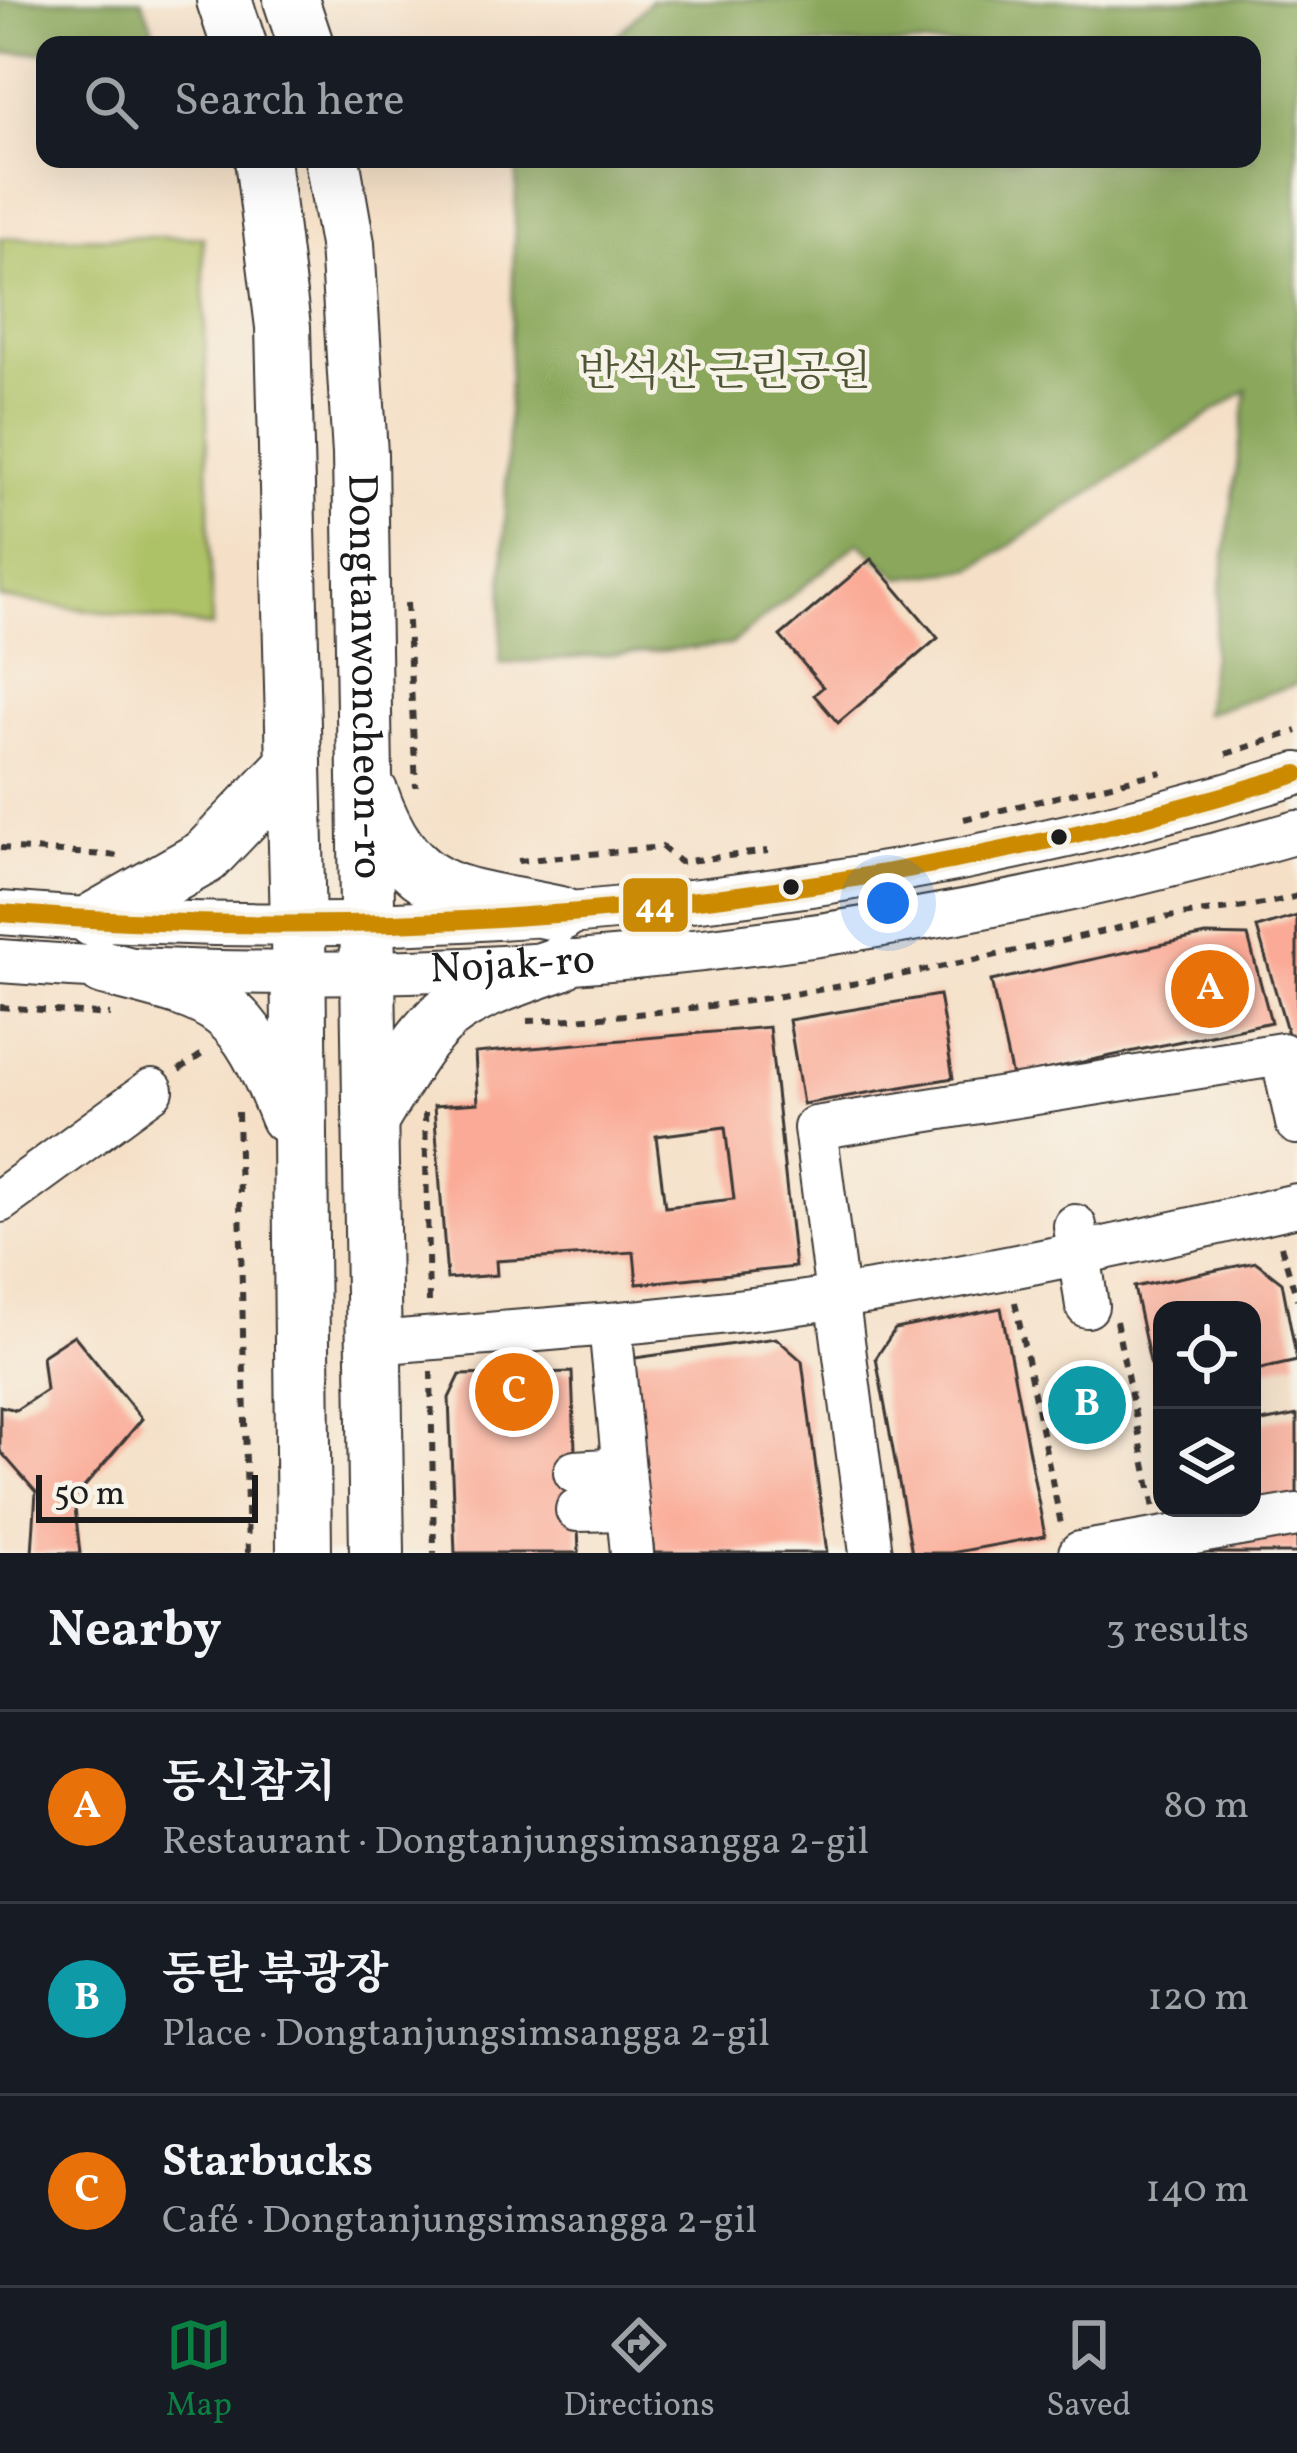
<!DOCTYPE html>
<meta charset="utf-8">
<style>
body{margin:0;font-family:Vollkorn,"Noto Serif KR",serif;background:#20242c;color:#f1f3f6}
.controls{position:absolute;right:36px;bottom:36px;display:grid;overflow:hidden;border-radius:24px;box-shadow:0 12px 48px #0002}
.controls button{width:108px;height:108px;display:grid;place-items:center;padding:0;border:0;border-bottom:3px solid #363941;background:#171b24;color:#f1f3f6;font:60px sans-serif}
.scale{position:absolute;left:36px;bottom:30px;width:222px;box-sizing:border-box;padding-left:12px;border:6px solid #1c1c1c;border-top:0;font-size:33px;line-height:42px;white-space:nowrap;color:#1c1c1c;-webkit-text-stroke:9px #f7f3e8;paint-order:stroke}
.you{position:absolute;left:888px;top:903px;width:42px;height:42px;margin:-30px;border:9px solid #fff;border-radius:50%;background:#1a73e8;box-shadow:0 0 0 18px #1a73e833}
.badge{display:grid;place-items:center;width:78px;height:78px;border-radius:50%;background:#0b8043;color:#fff;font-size:39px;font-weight:700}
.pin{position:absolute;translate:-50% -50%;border:6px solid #fff;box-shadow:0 3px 12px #0006}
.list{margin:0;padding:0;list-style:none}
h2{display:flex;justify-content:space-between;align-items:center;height:156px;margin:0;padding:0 48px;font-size:51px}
h2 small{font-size:39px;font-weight:400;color:#9ea1a6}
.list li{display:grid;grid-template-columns:78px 1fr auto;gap:36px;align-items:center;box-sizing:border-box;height:192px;padding:0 48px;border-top:3px solid #363941}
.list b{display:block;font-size:45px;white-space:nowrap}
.list p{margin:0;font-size:39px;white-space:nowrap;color:#9ea1a6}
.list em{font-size:39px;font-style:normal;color:#9ea1a6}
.icon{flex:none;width:66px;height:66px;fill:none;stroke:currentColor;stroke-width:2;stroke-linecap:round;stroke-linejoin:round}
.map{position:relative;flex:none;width:1297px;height:1553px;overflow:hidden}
.search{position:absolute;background:#171b24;box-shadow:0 12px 48px #0002;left:36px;right:36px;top:36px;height:132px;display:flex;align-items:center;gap:30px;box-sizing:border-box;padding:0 42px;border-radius:24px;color:#9ea1a6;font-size:45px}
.sheet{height:732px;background:#171b24}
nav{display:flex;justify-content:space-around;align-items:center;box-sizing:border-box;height:168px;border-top:3px solid #363941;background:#171b24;font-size:33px;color:#9ea1a6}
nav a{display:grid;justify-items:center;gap:6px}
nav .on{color:#0b8043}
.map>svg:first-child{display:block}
.green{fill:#adc166;stroke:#646e41;stroke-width:3}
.forest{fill:#8aa75b;stroke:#53623c;stroke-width:3}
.building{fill:#faaa96;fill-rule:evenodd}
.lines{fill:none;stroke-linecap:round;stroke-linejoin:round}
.minor-casing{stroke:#3d3936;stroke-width:46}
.major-casing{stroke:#3d3936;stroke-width:58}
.path{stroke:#3d3936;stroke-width:6;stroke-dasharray:9 9;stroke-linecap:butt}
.minor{stroke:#fff;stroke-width:42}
.major{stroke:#fff;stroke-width:54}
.bus-1-casing{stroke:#f7f3e8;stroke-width:27}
.bus-1{stroke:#cb8a06;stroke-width:18}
.bus-dot{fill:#1c1c1c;stroke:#f7f3e8;stroke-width:4.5}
.labels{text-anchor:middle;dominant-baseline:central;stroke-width:9;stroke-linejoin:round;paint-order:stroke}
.park-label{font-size:42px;fill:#4f5636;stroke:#f7f3e8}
.street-label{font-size:42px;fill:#1c1c1c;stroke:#f7f3e8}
.line-badge{stroke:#f7f3e8;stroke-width:4.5}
.badge-label{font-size:33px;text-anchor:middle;font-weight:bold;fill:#fff}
</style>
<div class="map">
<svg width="1297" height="1553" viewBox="0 0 1297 1553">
<rect width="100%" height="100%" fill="#f7f3e8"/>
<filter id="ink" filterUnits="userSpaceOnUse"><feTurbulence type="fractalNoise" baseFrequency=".00833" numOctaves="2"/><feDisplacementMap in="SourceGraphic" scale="24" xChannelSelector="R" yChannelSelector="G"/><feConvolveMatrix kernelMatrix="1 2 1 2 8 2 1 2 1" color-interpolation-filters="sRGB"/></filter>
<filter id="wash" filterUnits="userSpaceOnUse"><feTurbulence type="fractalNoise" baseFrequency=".004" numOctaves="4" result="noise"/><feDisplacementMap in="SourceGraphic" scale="48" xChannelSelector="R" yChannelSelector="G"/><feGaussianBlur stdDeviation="2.7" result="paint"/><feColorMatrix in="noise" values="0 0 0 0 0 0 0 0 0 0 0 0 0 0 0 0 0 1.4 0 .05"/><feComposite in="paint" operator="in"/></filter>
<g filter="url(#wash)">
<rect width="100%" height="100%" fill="#f5e0c7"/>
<path class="green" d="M 203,237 L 212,627 L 0,598 L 0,238 Z"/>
<path class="forest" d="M 0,0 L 142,0 L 159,45 L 45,45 L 45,52 L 0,53 Z
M 651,0 L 1297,0 L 1297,684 L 1204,714 L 1247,390 L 974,569 L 900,578 L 859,542 L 730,645 L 500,664 L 517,159 L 1252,159 L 1252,45 L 608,45 Z"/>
<g id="blocks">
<path class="building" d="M 871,559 L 938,638 L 838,723 L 814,695 L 823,687 L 780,636 Z
M 1297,916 L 1297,1061 L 1296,1061 L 1257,928 Z
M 1206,935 L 1248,936 L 1271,1022 L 1012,1077 L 991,981 Z
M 939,995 L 953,1078 L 803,1104 L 789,1020 Z
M 769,1027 L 795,1267 L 637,1284 L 634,1252 L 496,1261 L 497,1275 L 447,1279 L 434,1106 L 478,1103 L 475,1053 ZM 725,1127 L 734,1199 L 665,1207 L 656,1136 Z
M 1256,1262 L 1282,1282 L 1297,1361 L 1252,1371 L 1252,1310 L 1162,1310 L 1160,1409 L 1134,1287 Z
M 1001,1308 L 1045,1536 L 951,1553 L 912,1553 L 876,1358 L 895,1329 Z
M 74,1335 L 142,1419 L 74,1499 L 80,1553 L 32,1553 L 36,1492 L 0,1451 L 0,1406 L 16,1410 L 46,1390 L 42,1356 Z
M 776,1338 L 802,1361 L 827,1553 L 654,1553 L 628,1359 Z
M 572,1372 L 579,1553 L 455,1553 L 449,1398 L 460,1375 Z
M 1297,1415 L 1297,1509 L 1185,1531 L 1180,1508 L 1252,1508 L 1252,1424 Z
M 1297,1530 L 1297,1553 L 1197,1553 Z"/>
</g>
</g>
<g filter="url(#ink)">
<use href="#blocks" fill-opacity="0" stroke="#3d3936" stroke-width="3"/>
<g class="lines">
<defs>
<g id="minor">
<path d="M 0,913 C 434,948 880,903 1297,774"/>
<path id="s1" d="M 0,961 C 442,996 871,954 1297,832"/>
<path d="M 0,1201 L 152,1090"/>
<path d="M 1075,1226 L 1087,1306"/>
<path d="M 610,1325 L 632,1553"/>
<path d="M 374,1343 C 529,1330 685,1321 839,1297 C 993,1274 1145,1240 1297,1205"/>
<path d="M 575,1472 L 623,1469"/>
<path d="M 577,1510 L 628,1509"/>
<path d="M 871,1553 L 815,1128 L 1282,1054 L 1297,1123"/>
<path d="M 1080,1553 L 1297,1515"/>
</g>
<g id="major">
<path d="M 224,0 L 239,45"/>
<path d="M 291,0 L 306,45"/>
<path d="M 262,159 L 283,327 L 298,926 L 304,1553"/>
<path id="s2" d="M 332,159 L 347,244 L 360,454 L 377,1553"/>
<path d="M 371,794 C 410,902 461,892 560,914"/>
<path d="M 94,920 L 205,857 L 294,764"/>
<path d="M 104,968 C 222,998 240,998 287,1116"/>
<path d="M 371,1120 C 438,1009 436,1006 559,964"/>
</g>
</defs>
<use href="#minor" class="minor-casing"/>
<use href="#major" class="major-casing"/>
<path class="path" d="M 407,603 L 416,787
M 1226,754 L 1297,731
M 964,819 L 1162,772
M 0,848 L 122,856
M 518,861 L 662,847 L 680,862 L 768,851
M 0,1007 L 110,1015
M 527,1021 C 737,1014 940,969 1144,922 C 1195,910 1247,911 1297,896
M 179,1070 L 208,1050
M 238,1112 L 248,1553
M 425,1113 L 429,1303
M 1281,1246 L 1297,1299
M 1015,1302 L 1061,1524
M 1116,1321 L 1154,1508
M 431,1371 L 434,1553"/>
<use href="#minor" class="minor"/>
<use href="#major" class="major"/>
<defs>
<path id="bus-1" d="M 0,913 C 434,948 880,903 1297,774"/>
</defs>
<use href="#bus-1" class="bus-1-casing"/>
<use href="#bus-1" class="bus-1"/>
</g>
</g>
<g class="bus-dot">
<circle cx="1059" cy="837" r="10"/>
<circle cx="791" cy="887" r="10"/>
</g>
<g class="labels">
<g class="park-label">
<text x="725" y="374">반석산 근린공원</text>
</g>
<g class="street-label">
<text stroke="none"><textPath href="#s2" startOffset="519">Dongtanwoncheon-ro</textPath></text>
<text stroke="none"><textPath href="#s1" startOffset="513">Nojak-ro</textPath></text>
</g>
</g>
<rect class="line-badge" x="621" y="876" width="69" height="58" rx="12" fill="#cb8a06"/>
<g class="badge-label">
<text x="655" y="917">44</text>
</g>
</svg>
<div class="controls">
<button><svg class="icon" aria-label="locate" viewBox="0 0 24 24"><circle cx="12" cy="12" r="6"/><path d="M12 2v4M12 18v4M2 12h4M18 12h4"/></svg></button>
<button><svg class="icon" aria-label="layers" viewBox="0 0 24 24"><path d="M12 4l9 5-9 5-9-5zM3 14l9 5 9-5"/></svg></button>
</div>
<div class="scale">50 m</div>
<div class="you"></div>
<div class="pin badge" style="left:1210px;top:989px;background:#e8710a">A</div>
<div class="pin badge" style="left:1087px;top:1405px;background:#0f9aa8">B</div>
<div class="pin badge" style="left:514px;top:1392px;background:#e8710a">C</div>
<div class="search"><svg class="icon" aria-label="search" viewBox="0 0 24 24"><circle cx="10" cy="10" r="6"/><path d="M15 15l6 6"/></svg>Search here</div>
</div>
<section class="sheet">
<h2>Nearby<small>3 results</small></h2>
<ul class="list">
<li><span class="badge" style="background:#e8710a">A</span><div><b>동신참치</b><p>Restaurant · Dongtanjungsimsangga 2-gil</p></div><em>80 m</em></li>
<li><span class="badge" style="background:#0f9aa8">B</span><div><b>동탄 북광장</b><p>Place · Dongtanjungsimsangga 2-gil</p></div><em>120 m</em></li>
<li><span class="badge" style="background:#e8710a">C</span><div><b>Starbucks</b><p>Café · Dongtanjungsimsangga 2-gil</p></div><em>140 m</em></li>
</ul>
</section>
<nav>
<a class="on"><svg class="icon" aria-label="map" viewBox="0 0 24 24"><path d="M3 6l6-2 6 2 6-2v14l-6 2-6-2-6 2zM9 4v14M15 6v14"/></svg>Map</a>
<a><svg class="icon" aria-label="directions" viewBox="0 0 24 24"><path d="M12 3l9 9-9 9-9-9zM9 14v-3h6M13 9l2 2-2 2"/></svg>Directions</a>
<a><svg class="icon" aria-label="saved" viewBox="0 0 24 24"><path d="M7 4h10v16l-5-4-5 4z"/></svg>Saved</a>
</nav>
